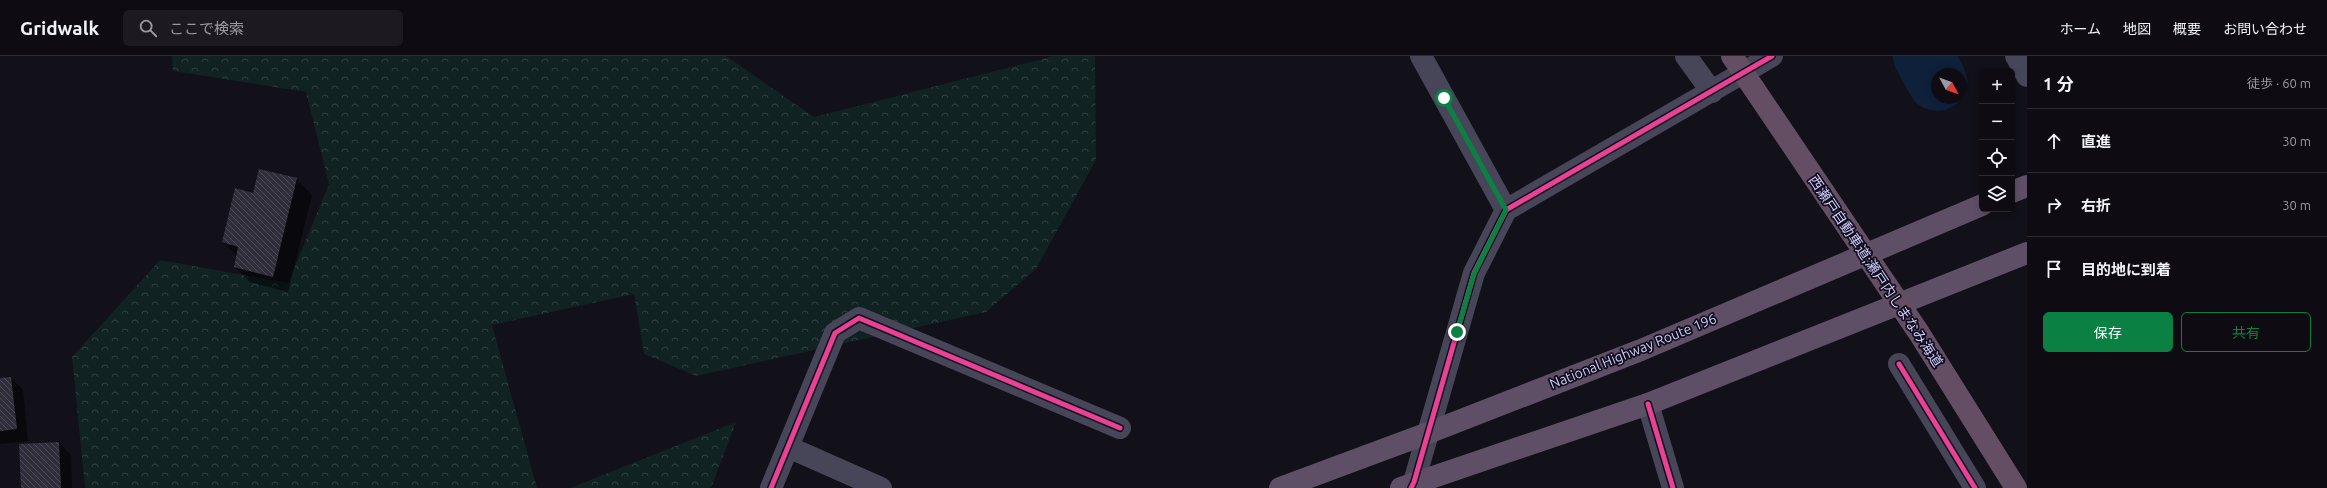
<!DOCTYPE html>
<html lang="ja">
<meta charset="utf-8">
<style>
body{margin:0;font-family:Ubuntu,"Noto Sans JP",sans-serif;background:#1c1a20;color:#f1f3f6}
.controls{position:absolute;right:12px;top:12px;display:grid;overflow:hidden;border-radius:6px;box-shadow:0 2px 6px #0003}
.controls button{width:36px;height:36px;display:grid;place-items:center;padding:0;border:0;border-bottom:1px solid #2e2c32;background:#0e0c12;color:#f1f3f6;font:20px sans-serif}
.compass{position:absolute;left:1931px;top:12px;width:36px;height:36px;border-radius:50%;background:#0e0c12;box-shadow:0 2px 6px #0003;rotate:131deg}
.stop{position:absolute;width:12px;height:12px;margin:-9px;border:3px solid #0b8043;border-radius:50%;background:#fff}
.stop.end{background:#0b8043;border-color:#fff;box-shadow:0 1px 4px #0008}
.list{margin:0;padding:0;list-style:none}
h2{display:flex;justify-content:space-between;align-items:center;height:52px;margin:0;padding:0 16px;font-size:17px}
h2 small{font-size:13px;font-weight:400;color:#9b9b9f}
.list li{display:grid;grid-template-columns:26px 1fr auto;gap:12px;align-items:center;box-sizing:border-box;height:64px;padding:0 16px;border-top:1px solid #2e2c32}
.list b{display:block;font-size:15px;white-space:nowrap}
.list em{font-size:13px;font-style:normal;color:#9b9b9f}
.actions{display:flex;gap:8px;padding:12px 16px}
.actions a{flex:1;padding:9px 0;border:1px solid #0b8043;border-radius:6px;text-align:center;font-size:14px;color:#0b8043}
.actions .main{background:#0b8043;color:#fff}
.icon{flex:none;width:22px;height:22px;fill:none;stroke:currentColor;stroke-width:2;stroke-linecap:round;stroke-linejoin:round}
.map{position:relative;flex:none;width:2027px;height:432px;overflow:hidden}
header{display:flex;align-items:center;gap:24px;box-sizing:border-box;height:56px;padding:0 20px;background:#0e0c12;border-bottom:1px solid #2e2c32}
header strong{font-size:19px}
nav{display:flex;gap:22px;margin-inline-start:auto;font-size:14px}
.search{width:280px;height:36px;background:#1c1a20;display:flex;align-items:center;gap:10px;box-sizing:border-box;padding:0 14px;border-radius:6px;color:#9b9b9f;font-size:15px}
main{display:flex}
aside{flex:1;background:#0e0c12}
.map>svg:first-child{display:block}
.forest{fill:url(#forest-crowns)}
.shadow{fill:#0007}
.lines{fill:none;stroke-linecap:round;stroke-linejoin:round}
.river{stroke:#0f203b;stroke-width:60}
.building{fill:url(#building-back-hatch)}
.minor{stroke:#474659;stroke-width:22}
.tertiary{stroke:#474659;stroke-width:22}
.trunk{stroke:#5e4f67;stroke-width:22}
.motorway-bridge{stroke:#634e64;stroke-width:22}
.cycleway-casing{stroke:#0f0d1c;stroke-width:8}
.cycleway{stroke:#ea4096;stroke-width:5}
.route{stroke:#0b8043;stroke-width:5}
.labels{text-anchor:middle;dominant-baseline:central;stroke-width:3.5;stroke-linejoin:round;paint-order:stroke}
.street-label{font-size:14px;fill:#d1ccfb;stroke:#0f0d1c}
</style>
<header>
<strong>Gridwalk</strong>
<div class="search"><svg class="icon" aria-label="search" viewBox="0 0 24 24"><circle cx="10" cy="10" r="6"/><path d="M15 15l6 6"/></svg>ここで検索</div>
<nav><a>ホーム</a><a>地図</a><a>概要</a><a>お問い合わせ</a></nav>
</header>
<main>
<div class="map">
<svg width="2027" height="432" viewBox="0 0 2027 432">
<defs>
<pattern id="forest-crowns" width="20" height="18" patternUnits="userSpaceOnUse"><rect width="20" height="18" fill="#102222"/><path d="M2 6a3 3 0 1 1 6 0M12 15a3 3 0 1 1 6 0" fill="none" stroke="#324143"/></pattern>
<pattern id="building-back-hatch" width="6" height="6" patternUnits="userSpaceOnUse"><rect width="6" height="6" fill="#302e3b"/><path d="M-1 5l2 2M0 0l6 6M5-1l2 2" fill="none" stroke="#4d4b58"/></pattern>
</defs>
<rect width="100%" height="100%" fill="#121018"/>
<path class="forest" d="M 172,0 L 726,0 L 814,61 L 1054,0 L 1095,0 L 1096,104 L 1036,213 L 986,256 L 696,320 L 644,298 L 634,238 L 492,269 L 537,432 L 85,432 L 72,301 L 160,204 L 288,227 L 329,128 L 306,36 L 173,15 Z
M 736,366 L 711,432 L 570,432 Z"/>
<path class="shadow" d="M 296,123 L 312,139 L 288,236 L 250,226 L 235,211 L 237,200 L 223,186 L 254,138 Z
M 11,322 L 23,334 L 28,385 L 0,388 L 0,323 Z
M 59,387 L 71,399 L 72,432 L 22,432 Z"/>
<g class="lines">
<path class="river" d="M 1923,0 L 1937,25"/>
</g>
<path class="building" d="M 259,113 L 297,122 L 273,221 L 234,211 L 238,191 L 222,186 L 235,132 L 253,137 Z
M 11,321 L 17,373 L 0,375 L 0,322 Z
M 59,386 L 61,432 L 21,432 L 19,388 Z"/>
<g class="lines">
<path class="minor" d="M 1421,0 L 1506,154
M 1686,0 L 1712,36
M 1899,308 L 1975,432
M 1648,348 L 1673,432
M 788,391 L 881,432
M 771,432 L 835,277 L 859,262 L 1120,372
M 1411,432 L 1414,426 L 1474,217 L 1506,154 L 1772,0"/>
<path class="tertiary" d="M 2016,0 L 2027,20"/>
<path class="trunk" d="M 2012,136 L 2027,130
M 1280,432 L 1428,377 L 1641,294 L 1982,149
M 1401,432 L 1648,348 L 2027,197"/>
<path class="motorway-bridge" d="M 1732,0 L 1919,277 L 2016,432"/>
<defs>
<path id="cycleway" d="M 1899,308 L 1975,432
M 1648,348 L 1673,432
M 771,432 L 835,277 L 859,262 L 1120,372
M 1411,432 L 1414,426 L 1474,217 L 1506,154 L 1772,0"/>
</defs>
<use href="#cycleway" class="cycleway-casing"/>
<use href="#cycleway" class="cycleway"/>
</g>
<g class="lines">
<path class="route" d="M 1444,42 L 1506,154 L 1474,218 L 1457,276"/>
</g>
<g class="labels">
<g class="street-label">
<text transform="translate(1876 215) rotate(56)">西瀬戸自動車道;瀬戸内しまなみ海道</text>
<text transform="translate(1633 295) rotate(-22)">National Highway Route 196</text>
</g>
</g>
</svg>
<div class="controls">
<button>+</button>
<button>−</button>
<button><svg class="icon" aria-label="locate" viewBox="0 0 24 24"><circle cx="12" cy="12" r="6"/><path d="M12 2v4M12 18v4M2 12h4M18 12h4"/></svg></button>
<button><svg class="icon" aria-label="layers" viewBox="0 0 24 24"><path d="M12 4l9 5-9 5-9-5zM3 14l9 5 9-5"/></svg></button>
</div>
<svg class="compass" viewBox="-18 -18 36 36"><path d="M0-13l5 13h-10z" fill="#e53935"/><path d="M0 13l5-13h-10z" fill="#9b9b9f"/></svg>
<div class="stop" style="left:1444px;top:42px"></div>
<div class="stop end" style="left:1457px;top:276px"></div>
</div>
<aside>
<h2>1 分<small>徒歩 · 60 m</small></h2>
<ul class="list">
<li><svg class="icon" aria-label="ahead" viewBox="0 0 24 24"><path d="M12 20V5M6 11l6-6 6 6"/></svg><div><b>直進</b></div><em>30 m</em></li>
<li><svg class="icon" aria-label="right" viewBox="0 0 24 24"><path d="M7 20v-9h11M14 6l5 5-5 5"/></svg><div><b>右折</b></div><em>30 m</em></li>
<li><svg class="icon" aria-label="arrive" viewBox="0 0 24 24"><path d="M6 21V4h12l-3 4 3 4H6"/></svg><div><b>目的地に到着</b></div></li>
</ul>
<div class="actions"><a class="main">保存</a><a>共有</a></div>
</aside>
</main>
